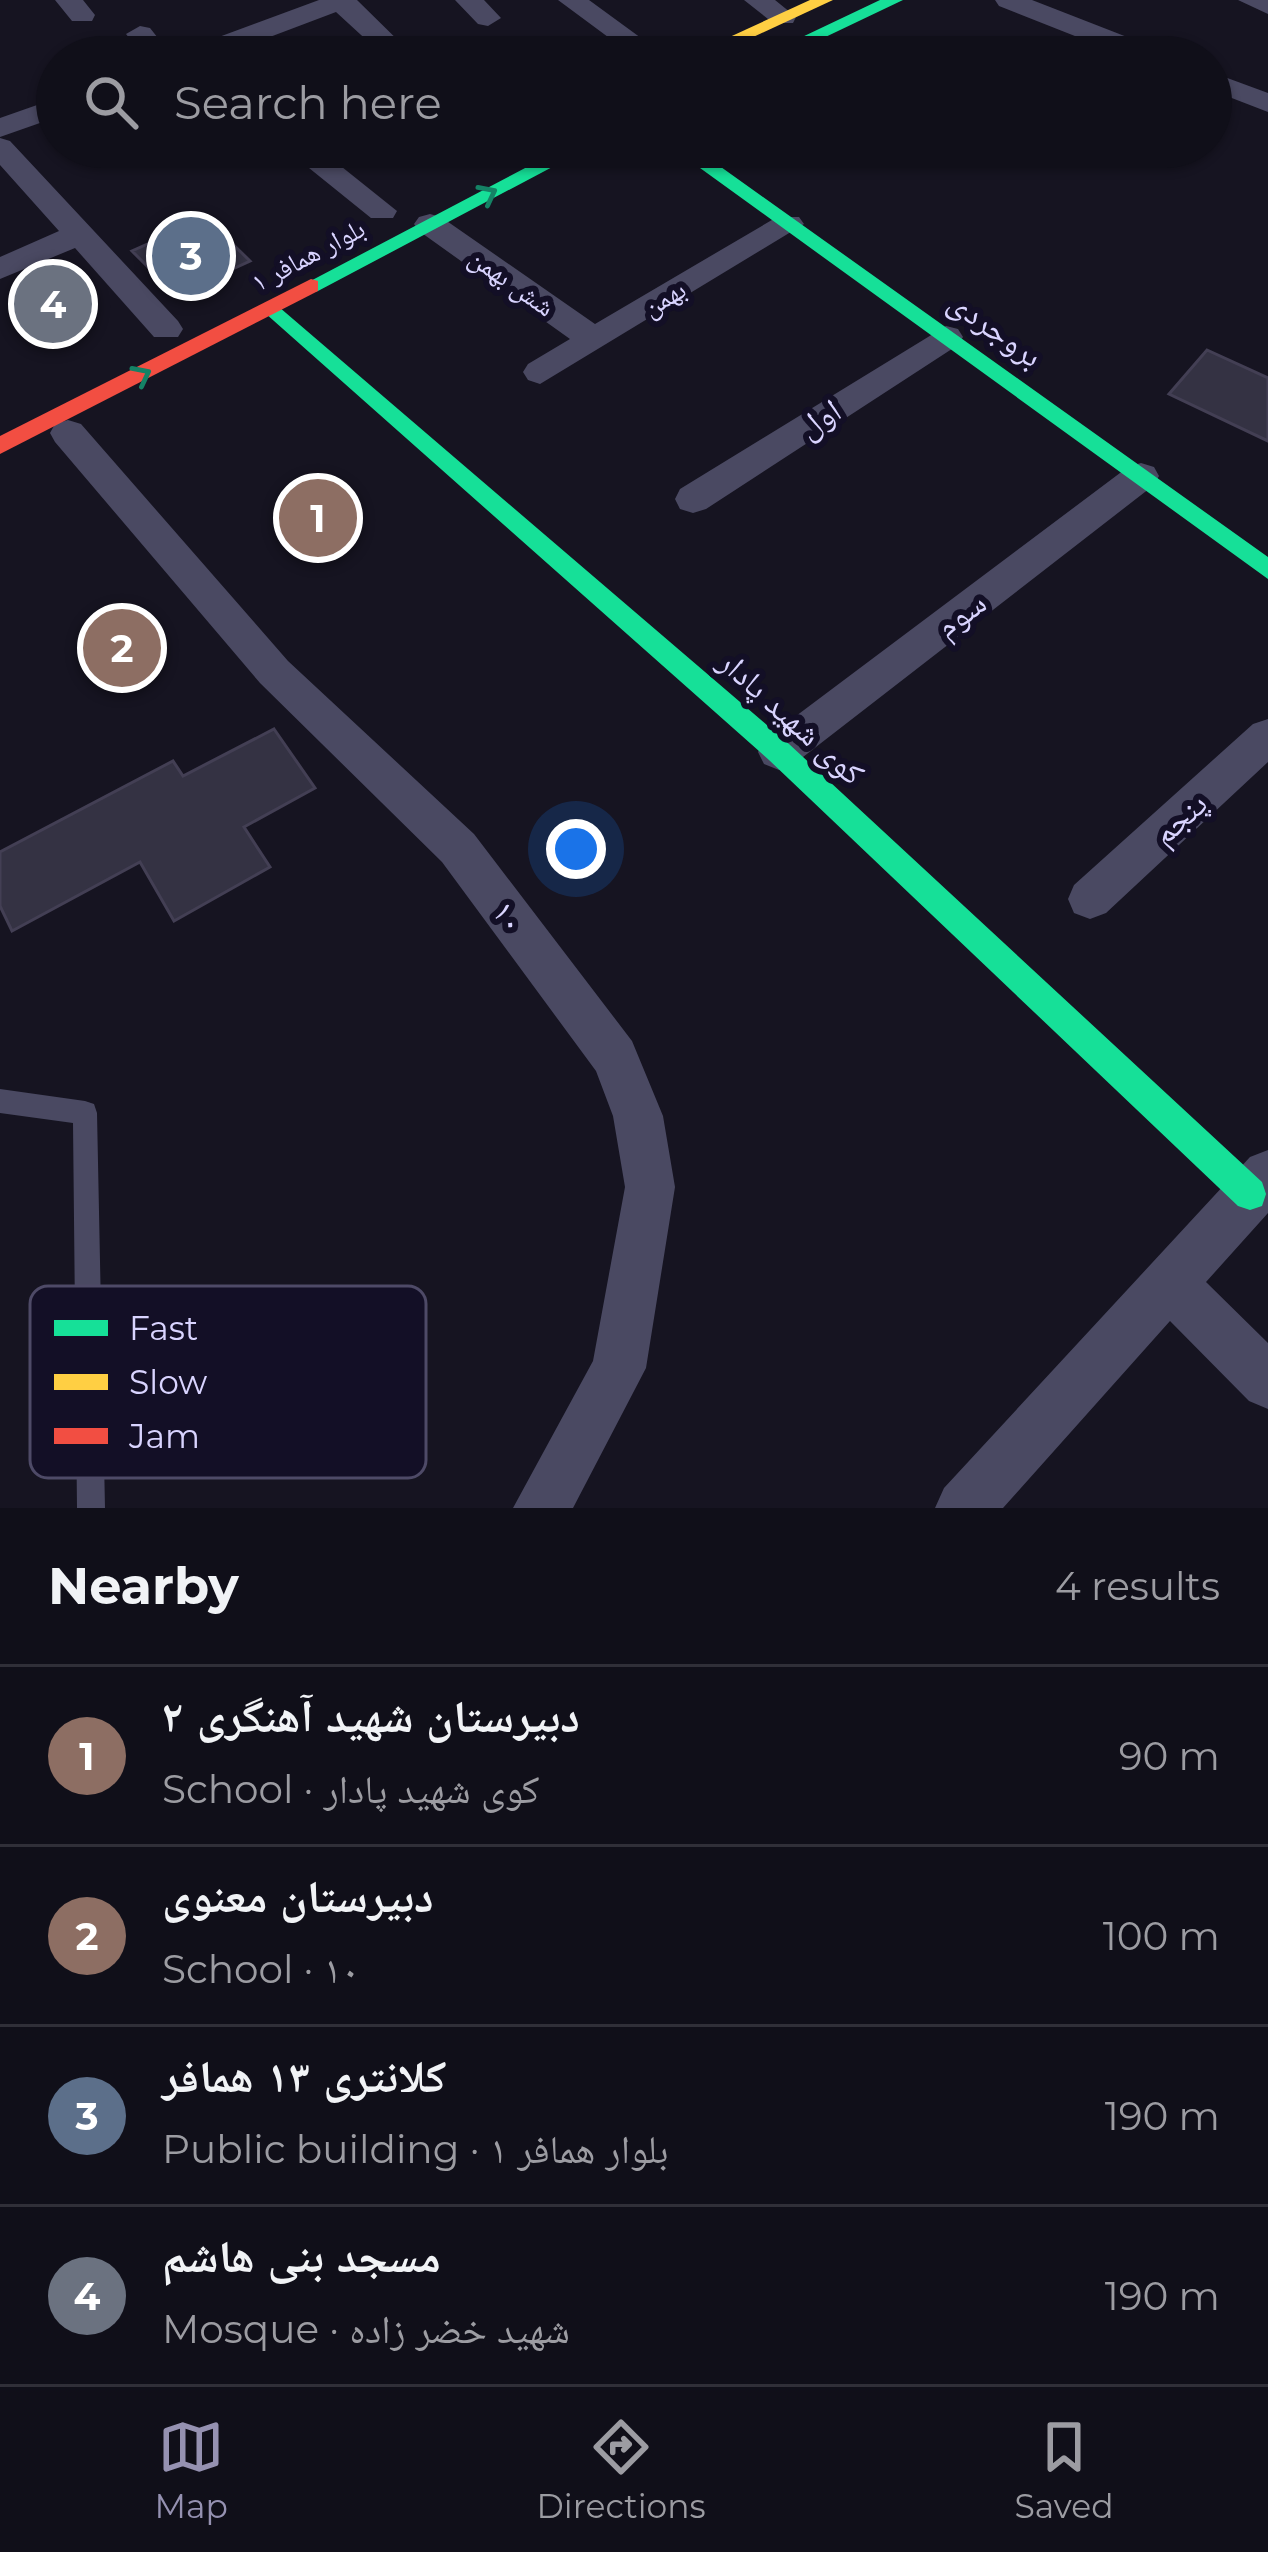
<!DOCTYPE html>
<meta charset="utf-8">
<style>
body{margin:0;font-family:Montserrat,"Noto Naskh Arabic",sans-serif;background:#1e1d26;color:#f1f3f6}
.you{position:absolute;left:576px;top:849px;width:42px;height:42px;margin:-30px;border:9px solid #fff;border-radius:50%;background:#1a73e8;box-shadow:0 0 0 18px #1a73e833}
.badge{display:grid;place-items:center;width:78px;height:78px;border-radius:50%;background:#9591b1;color:#fff;font-size:39px;font-weight:700}
.pin{position:absolute;translate:-50% -50%;border:6px solid #fff;box-shadow:0 3px 12px #0006}
.list{margin:0;padding:0;list-style:none}
h2{display:flex;justify-content:space-between;align-items:center;height:156px;margin:0;padding:0 48px;font-size:51px}
h2 small{font-size:39px;font-weight:400;color:#9c9ca2}
.list li{display:grid;grid-template-columns:78px 1fr auto;gap:36px;align-items:center;box-sizing:border-box;height:180px;padding:0 48px;border-top:3px solid #302f38}
.list b{display:block;font-size:45px;white-space:nowrap}
.list p{margin:0;font-size:39px;white-space:nowrap;color:#9c9ca2}
.list em{font-size:39px;font-style:normal;color:#9c9ca2}
.icon{flex:none;width:66px;height:66px;fill:none;stroke:currentColor;stroke-width:2;stroke-linecap:round;stroke-linejoin:round}
.map{position:relative;flex:none;width:1268px;height:1508px;overflow:hidden}
.search{position:absolute;background:#100f19;box-shadow:0 3px 9px #0004;left:36px;right:36px;top:36px;height:132px;display:flex;align-items:center;gap:30px;box-sizing:border-box;padding:0 42px;border-radius:66px;color:#9c9ca2;font-size:45px}
.sheet{height:876px;background:#100f19}
nav{display:flex;justify-content:space-around;align-items:center;box-sizing:border-box;height:168px;border-top:3px solid #302f38;background:#100f19;font-size:33px;color:#9c9ca2}
nav a{display:grid;justify-items:center;gap:6px}
nav .on{color:#9591b1}
.map>svg:first-child{display:block}
.building{fill:#343243;stroke:#433f54;stroke-width:3}
.lines{fill:none;stroke-linecap:round;stroke-linejoin:round}
.lane{fill:#4a4962;fill-rule:evenodd}
.street{fill:#4a4962;fill-rule:evenodd}
.fast{fill:#16e098;fill-rule:evenodd}
.slow{fill:#ffcf43;fill-rule:evenodd}
.jam{fill:#f24e42;fill-rule:evenodd}
.oneway{stroke:#158265}
.labels{text-anchor:middle;dominant-baseline:central;stroke-width:12;stroke-linejoin:round;paint-order:stroke}
.far-street-label{font-size:27px;fill:#d9d4ff;stroke:#130f26}
.street-label{font-size:33px;fill:#d9d4ff;stroke:#130f26}
.key{fill:#130f26;stroke:#4e4a67;stroke-width:3}
.key-label{font-size:33px;fill:#d9d4ff}
</style>
<div class="map">
<svg width="1268" height="1508" viewBox="0 0 1268 1508">
<rect width="100%" height="100%" fill="#161421"/>
<path class="building" d="M 206,218 L 250,261 L 176,295 L 132,251 Z
M 1207,350 L 1268,378 L 1268,441 L 1169,394 Z
M 274,729 L 315,788 L 244,827 L 270,867 L 174,921 L 140,862 L 12,931 L 0,906 L 0,852 L 173,761 L 183,776 Z"/>
<g class="lines">
<path class="lane" d="M 0,1089 L 85,1101 L 94,1104 L 97,1113 L 105,1508 L 77,1508 L 73,1123 L 0,1113 Z"/>
<path class="street" d="M 55,0 L 83,0 L 95,15 L 92,21 L 72,21 Z
M 319,0 L 357,0 L 415,57 L 385,57 L 336,12 L 217,57 L 177,57 L 181,51 Z
M 455,0 L 484,0 L 501,18 L 488,26 L 478,24 Z
M 558,0 L 589,0 L 667,57 L 635,57 Z
M 744,0 L 775,0 L 796,17 L 793,23 L 773,23 Z
M 995,0 L 1032,0 L 1163,51 L 1167,57 L 1128,57 L 999,6 Z
M 1238,0 L 1268,0 L 1268,14 Z
M 140,26 L 150,28 L 173,57 L 144,57 L 126,34 Z
M 1211,72 L 1268,93 L 1268,112 L 1211,90 Z
M 57,98 L 57,117 L 0,137 L 0,118 Z
M 0,138 L 10,141 L 178,321 L 183,329 L 178,337 L 154,337 L 75,248 L 0,279 L 0,257 L 59,231 L 0,165 Z
M 283,147 L 317,147 L 397,211 L 393,218 L 371,218 Z
M 430,214 L 441,217 L 595,324 L 777,217 L 799,217 L 804,224 L 540,384 L 528,380 L 523,372 L 528,364 L 570,339 L 419,231 L 414,224 L 419,217 Z
M 946,326 L 958,329 L 963,337 L 958,345 L 706,509 L 693,513 L 680,509 L 675,499 L 680,489 Z
M 68,420 L 81,424 L 288,661 L 474,834 L 632,1041 L 663,1116 L 675,1187 L 646,1368 L 573,1508 L 513,1508 L 593,1361 L 625,1187 L 613,1116 L 596,1071 L 442,862 L 260,683 L 55,442 L 50,433 L 55,424 Z
M 1141,463 L 1154,467 L 1159,476 L 1154,485 L 794,764 L 779,770 L 764,764 L 758,752 L 764,740 L 1128,467 Z
M 1268,719 L 1268,762 L 1106,913 L 1090,919 L 1074,913 L 1068,899 L 1074,885 L 1253,724 Z
M 1268,1150 L 1268,1213 L 1206,1282 L 1268,1343 L 1268,1409 L 1249,1401 L 1170,1321 L 1003,1508 L 935,1508 L 944,1488 L 1250,1157 Z"/>
<path class="fast" d="M 880,0 L 903,0 L 794,52 L 779,48 Z
M 565,147 L 590,147 L 318,291 L 311,293 L 301,286 Z
M 671,147 L 693,147 L 1268,557 L 1268,579 Z
M 272,301 L 789,744 L 1262,1182 L 1266,1194 L 1262,1206 L 1250,1210 L 1238,1206 L 769,760 L 265,313 L 265,303 Z"/>
<path class="slow" d="M 810,0 L 833,0 L 710,57 L 686,57 Z"/>
<path class="jam" d="M 311,279 L 318,281 L 318,291 L 0,454 L 0,436 Z"/>
</g>
<defs><path id="oneway-chevron" d="M-2-3.5L2.5 0L-2 3.5" fill="none" stroke-width="1.6" stroke-linecap="round" stroke-linejoin="round" transform="scale(3)"/></defs>
<g class="oneway">
<use href="#oneway-chevron" transform="translate(488 194) rotate(-27)"/>
<use href="#oneway-chevron" transform="translate(142 375) rotate(-27)"/>
</g>
<g class="labels">
<g class="far-street-label">
<text transform="translate(308 255) rotate(-28)">بلوار همافر ۱</text>
<text transform="translate(512 282) rotate(35)">شش بهمن</text>
<text transform="translate(664 298) rotate(-31)">بهمن</text>
</g>
<g class="street-label">
<text transform="translate(996 328) rotate(36)">بروجردی</text>
<text transform="translate(819 418) rotate(-33)">اول</text>
<text transform="translate(960 614) rotate(-37)">سوم</text>
<text transform="translate(792 717) rotate(42)">کوی شهید پادار</text>
<text transform="translate(1179 818) rotate(-42)">پنجم</text>
<text transform="translate(509 916) rotate(53)">۱۰</text>
</g>
</g>
<rect x="30" y="1286" width="396" height="192" rx="18" class="key"/>
<rect x="54" y="1320" width="54" height="16" fill="#16e098"/>
<rect x="54" y="1374" width="54" height="16" fill="#ffcf43"/>
<rect x="54" y="1428" width="54" height="16" fill="#f24e42"/>
<g class="key-label">
<text x="129" y="1340">Fast</text>
<text x="129" y="1394">Slow</text>
<text x="129" y="1448">Jam</text>
</g>
</svg>
<div class="you"></div>
<div class="pin badge" style="left:318px;top:518px;background:#8d6e63">1</div>
<div class="pin badge" style="left:122px;top:648px;background:#8d6e63">2</div>
<div class="pin badge" style="left:191px;top:256px;background:#5c6f8a">3</div>
<div class="pin badge" style="left:53px;top:304px;background:#6b7280">4</div>
<div class="search"><svg class="icon" aria-label="search" viewBox="0 0 24 24"><circle cx="10" cy="10" r="6"/><path d="M15 15l6 6"/></svg>Search here</div>
</div>
<section class="sheet">
<h2>Nearby<small>4 results</small></h2>
<ul class="list">
<li><span class="badge" style="background:#8d6e63">1</span><div><b>دبیرستان شهید آهنگری ۲</b><p>School · کوی شهید پادار</p></div><em>90 m</em></li>
<li><span class="badge" style="background:#8d6e63">2</span><div><b>دبیرستان معنوی</b><p>School · ۱۰</p></div><em>100 m</em></li>
<li><span class="badge" style="background:#5c6f8a">3</span><div><b>کلانتری ۱۳ همافر</b><p>Public building · بلوار همافر ۱</p></div><em>190 m</em></li>
<li><span class="badge" style="background:#6b7280">4</span><div><b>مسجد بنی هاشم</b><p>Mosque · شهید خضر زاده</p></div><em>190 m</em></li>
</ul>
</section>
<nav>
<a class="on"><svg class="icon" aria-label="map" viewBox="0 0 24 24"><path d="M3 6l6-2 6 2 6-2v14l-6 2-6-2-6 2zM9 4v14M15 6v14"/></svg>Map</a>
<a><svg class="icon" aria-label="directions" viewBox="0 0 24 24"><path d="M12 3l9 9-9 9-9-9zM9 14v-3h6M13 9l2 2-2 2"/></svg>Directions</a>
<a><svg class="icon" aria-label="saved" viewBox="0 0 24 24"><path d="M7 4h10v16l-5-4-5 4z"/></svg>Saved</a>
</nav>
